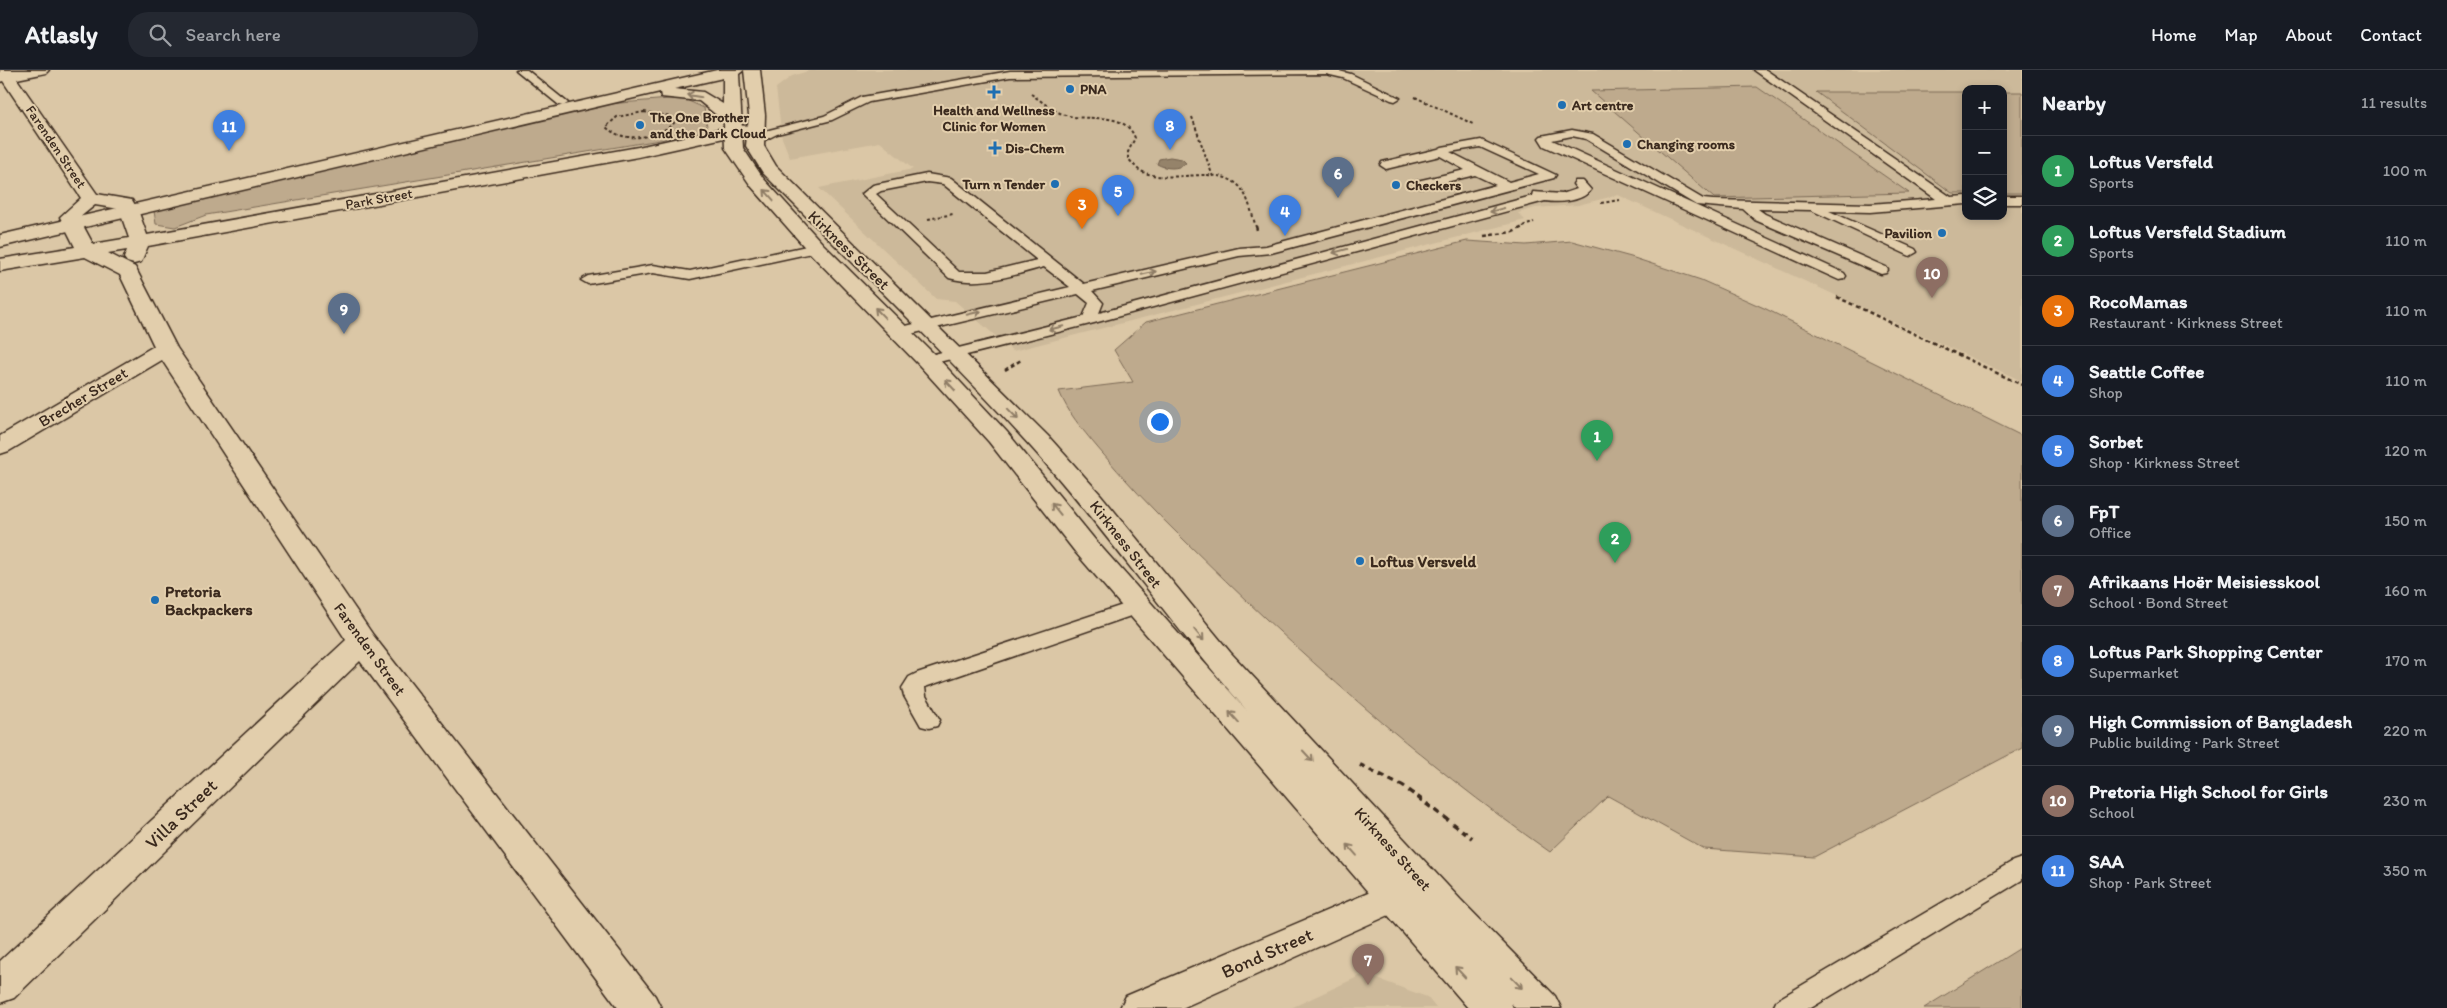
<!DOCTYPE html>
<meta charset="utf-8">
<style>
body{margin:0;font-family:Itim,sans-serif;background:#242831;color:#f1f3f6}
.controls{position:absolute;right:15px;top:15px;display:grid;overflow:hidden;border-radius:10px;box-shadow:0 2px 8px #0003}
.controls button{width:45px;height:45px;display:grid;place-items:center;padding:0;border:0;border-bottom:1px solid #363941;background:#171b24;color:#f1f3f6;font:25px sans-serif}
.you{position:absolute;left:1159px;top:351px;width:18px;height:18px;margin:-12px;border:4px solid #fff;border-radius:50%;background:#1a73e8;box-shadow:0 0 0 8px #1a73e833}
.badge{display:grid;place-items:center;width:32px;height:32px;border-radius:50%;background:#ea580c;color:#fff;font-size:16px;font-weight:700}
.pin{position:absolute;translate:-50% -41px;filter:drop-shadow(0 1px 2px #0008)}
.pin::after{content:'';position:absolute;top:26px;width:18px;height:15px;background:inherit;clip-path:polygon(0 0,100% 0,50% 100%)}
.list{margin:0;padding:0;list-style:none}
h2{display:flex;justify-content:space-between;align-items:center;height:65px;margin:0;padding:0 20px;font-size:21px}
h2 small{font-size:16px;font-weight:400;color:#9ea1a6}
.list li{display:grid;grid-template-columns:32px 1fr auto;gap:15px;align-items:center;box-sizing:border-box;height:70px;padding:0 20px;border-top:1px solid #363941}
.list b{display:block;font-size:19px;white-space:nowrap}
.list p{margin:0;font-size:16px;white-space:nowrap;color:#9ea1a6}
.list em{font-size:16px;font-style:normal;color:#9ea1a6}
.icon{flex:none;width:28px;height:28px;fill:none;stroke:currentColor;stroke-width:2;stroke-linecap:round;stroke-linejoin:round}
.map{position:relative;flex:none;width:2022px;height:938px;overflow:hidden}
header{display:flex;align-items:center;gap:30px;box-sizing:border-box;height:70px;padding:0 25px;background:#171b24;border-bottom:1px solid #363941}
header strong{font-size:24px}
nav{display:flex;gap:28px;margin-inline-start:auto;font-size:18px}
.search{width:350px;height:45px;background:#242831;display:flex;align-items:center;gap:12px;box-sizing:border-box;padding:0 18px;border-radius:20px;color:#9ea1a6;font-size:19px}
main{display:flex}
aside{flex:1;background:#171b24}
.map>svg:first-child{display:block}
.built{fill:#ccb99a;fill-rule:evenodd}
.green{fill:#beaa8d;stroke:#7c6a56}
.water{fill:#95836a;stroke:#715f4c}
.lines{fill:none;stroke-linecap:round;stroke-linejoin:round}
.service-casing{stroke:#3b2a1e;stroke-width:3}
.minor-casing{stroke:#3b2a1e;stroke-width:3}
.tertiary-casing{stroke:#3b2a1e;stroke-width:3}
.path-far2{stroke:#3b2a1e;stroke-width:2;stroke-dasharray:3 2.5;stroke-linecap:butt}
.path-far1{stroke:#3b2a1e;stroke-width:2.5;stroke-dasharray:4 3;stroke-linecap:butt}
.path{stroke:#3b2a1e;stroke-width:4;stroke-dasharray:6 5;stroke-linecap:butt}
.service{fill:#e2ceac;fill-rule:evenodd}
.minor{fill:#e2ceac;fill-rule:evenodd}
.tertiary{fill:#e2ceac;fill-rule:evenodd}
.oneway{stroke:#8e7c65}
.poi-dot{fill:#1f6fb2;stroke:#e2ceac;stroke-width:2}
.labels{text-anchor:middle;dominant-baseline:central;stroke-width:4;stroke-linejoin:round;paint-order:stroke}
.far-poi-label{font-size:14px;font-weight:bold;fill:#3b2a1e;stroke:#e2ceac;text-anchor:start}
.far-street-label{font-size:14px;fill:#3b2a1e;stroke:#e2ceac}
.street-label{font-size:16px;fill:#3b2a1e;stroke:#e2ceac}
.poi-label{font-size:16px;font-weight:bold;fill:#3b2a1e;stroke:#e2ceac;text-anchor:start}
.near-street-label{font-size:19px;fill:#3b2a1e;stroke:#e2ceac}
</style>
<header>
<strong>Atlasly</strong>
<div class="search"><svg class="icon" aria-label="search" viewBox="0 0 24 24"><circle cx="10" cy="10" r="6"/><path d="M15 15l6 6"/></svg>Search here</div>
<nav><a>Home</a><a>Map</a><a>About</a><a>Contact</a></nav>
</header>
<main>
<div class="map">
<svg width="2022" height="938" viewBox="0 0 2022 938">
<rect width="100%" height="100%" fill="#dbc7a6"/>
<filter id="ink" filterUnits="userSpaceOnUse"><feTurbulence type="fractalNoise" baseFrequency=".02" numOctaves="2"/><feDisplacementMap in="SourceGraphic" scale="10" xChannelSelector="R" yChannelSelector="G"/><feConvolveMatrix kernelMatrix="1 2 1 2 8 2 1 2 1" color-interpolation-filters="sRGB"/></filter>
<g filter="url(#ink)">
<path class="built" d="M 811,0 L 2022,0 L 2022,311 L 1618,125 L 1578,135 L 1535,138 L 1518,143 L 1525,150 L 1013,281 L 955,231 L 936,229 L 819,118 L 913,99 L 880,72 L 790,88 L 782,68 L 776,18 L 792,6 ZM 1966,19 L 2003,19 L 2003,146 L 1966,146 Z
M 1364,904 L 1427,927 L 1436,938 L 1291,938 Z"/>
<path class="green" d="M 1757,17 L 1909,123 L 1714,128 L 1591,21 Z
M 1816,22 L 1966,22 L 1966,123 L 1952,123 Z
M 2003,22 L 2022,22 L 2022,123 L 2003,123 Z
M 682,28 L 704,38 L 708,62 L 206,145 L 175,157 L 156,154 L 154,141 L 608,34 Z
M 1467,171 L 1526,175 L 1572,171 L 1631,187 L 1701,210 L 1764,238 L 2022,366 L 2022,678 L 1814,787 L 1704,779 L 1608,726 L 1550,782 C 1417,689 1297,582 1182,468 C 1152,439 1124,409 1097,377 C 1082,359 1068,343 1059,321 L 1133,312 L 1114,280 L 1146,252 Z
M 2022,877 L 2022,938 L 1924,938 Z"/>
<path class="water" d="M 1170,87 L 1182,89 L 1186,93 C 1178,100 1166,99 1157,94 L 1159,89 Z"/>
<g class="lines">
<defs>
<path id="service" d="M 516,0 L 527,0 L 568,33 L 563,36 L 559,35 Z
M 1335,0 L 1351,4 L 1400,28 L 1395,31 L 1391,30 L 1343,8 L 1326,4 L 1010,7 L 869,32 L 832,50 L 777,64 L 755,75 L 749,72 L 769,60 L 824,46 L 862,27 L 1010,1 Z
M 1754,0 L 1766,0 L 1951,127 L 1966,126 L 1966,134 L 1870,142 L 1829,141 L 1915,179 L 1917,182 L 1910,186 L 1811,140 L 1758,139 L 1765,144 L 1886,197 L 1888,200 L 1886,203 L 1881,204 L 1755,150 L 1743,139 L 1696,135 L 1586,69 L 1572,66 L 1552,70 L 1844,203 L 1846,206 L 1844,209 L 1839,210 L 1544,76 L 1539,68 L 1541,66 L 1572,60 L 1593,64 L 1703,129 L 1713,130 L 1870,134 L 1936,129 Z
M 1481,70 L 1556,105 L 1554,108 L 1271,183 L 1239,186 L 1092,221 L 1103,233 L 1099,243 L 1532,126 L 1533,122 L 1562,124 L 1577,119 L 1573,114 L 1575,111 L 1583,111 L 1591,120 C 1581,132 1559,133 1545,131 L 1094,253 L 927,295 L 919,290 L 922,287 L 1083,247 L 1089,233 L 1078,224 L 898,267 L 893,265 L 890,262 L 893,259 L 1070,217 L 1044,197 C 1013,205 982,217 949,208 L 862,124 L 873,115 L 927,104 L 951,108 L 1084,214 L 1239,178 L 1266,176 L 1496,115 L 1475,105 L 1421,118 L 1417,117 L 1415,114 L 1417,111 L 1465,100 L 1440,86 L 1386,99 L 1380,95 L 1382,92 L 1438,79 L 1442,77 ZM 1480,77 L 1539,104 L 1509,112 L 1450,82 ZM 927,112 L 943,114 L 1037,190 L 987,202 L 959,202 L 876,124 L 881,121 Z
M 2003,126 L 2022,126 L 2022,134 L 2003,134 Z
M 816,174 L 823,178 L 821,181 L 690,209 L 653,203 L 588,214 L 581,210 L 588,206 L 653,195 L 690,201 Z
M 1138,530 L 1145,531 L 1148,536 L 1145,541 L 925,617 L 926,626 L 940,650 L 937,656 L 929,658 L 921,656 L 904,626 L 902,618 L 909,607 L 917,603 Z
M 2022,788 L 2022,810 L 1811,938 L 1773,938 L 1777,930 L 2013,791 Z"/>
<path id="minor" d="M 0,0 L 49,0 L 46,3 L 17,9 L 97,124 L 132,130 L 138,140 L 147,165 L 638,77 L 733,56 L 763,55 L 765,59 L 763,63 L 733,66 L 638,87 L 148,176 L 141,192 L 134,194 L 127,192 L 124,188 L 127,180 L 108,183 L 135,197 L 177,278 L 373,565 L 655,926 L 661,938 L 618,938 L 360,591 L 14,928 L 0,933 L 0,891 L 346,570 L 162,290 L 9,381 L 0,384 L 0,366 L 154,276 L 120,205 L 85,187 L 0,201 L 0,189 L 75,177 L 60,147 L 81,128 L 3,11 L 0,12 ZM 95,135 L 119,139 L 129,168 L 93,174 L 79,148 Z
M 1394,812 L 1426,820 L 1432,831 L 1426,842 L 1413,846 L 1396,842 L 1182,938 L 1120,938 L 1126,926 Z"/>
<path id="tertiary" d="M 717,0 L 760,0 L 765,45 L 764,76 L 776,96 L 1049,367 L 1101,425 L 1230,582 L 1460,829 L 1555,926 L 1561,938 L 1515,938 L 1511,933 L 1513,938 L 1468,938 L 1076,483 L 989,372 L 919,295 L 809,182 L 751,116 L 725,78 L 724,54 L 719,47 L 699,31 L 661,27 L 660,22 L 0,177 L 0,165 ZM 744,0 L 749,45 L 746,76 L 763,103 C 853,194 946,283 1032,378 C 1108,463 1173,557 1249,643 L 1096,471 L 1007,362 L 935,285 L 823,174 L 763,108 L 743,78 L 739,4 ZM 723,8 L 723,34 L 703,22 L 674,19 Z"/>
</defs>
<use href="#service" class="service-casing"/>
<use href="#minor" class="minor-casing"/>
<use href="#tertiary" class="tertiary-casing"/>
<path class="path-far2" d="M 1031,24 C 1043,32 1055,43 1069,46 C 1091,51 1125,41 1135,68 L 1128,82 L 1128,89 C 1132,92 1135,97 1139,100 C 1168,117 1213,93 1238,115 C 1248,124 1252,145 1256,157
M 1415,27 L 1473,54
M 644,42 L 670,46 L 674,53 C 658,68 623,74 606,57 L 617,47 Z
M 1192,47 L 1213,107
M 1601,133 L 1620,130
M 928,149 L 953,144
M 1523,157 L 1534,152"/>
<path class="path-far1" d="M 1256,156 L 1257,160
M 1484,166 L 1513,162 L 1525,156
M 1837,227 L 2022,315
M 1005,300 L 1021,290"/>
<path class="path" d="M 1360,695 L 1403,716 L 1472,768"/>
<use href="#service" class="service"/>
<use href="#minor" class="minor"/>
<use href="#tertiary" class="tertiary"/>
</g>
<defs><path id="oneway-shaft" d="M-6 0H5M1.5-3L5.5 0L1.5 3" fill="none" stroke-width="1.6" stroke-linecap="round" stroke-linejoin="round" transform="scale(1.25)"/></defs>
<g class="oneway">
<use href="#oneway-shaft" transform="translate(694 26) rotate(-170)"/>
<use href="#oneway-shaft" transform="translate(769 125) rotate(-132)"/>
<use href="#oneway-shaft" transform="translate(1497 140) rotate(165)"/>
<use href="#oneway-shaft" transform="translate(1340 181) rotate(165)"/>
<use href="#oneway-shaft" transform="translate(1149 203) rotate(-13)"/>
<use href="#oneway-shaft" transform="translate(880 243) rotate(-134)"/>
<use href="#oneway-shaft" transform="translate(974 243) rotate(-13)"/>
<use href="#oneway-shaft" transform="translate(1056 258) rotate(166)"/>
<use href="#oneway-shaft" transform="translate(950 315) rotate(-133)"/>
<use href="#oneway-shaft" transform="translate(1013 344) rotate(46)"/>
<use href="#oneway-shaft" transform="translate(1056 439) rotate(-129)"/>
<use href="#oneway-shaft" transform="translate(1199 565) rotate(50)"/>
<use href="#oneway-shaft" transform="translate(1234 647) rotate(-132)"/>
<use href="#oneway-shaft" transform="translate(1308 686) rotate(47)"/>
<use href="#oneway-shaft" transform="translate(1352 780) rotate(-131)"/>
<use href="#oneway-shaft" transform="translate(1460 902) rotate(-133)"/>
<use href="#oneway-shaft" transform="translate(1517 913) rotate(46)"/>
</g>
</g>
<g class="poi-dot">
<circle cx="1070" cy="19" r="5"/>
<path d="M991.5 14.5h5v5h5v5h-5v5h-5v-5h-5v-5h5z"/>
<circle cx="1562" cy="35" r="5"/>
<circle cx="640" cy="55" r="5"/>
<circle cx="1627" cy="74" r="5"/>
<path d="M992.5 70.5h5v5h5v5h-5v5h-5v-5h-5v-5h5z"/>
<circle cx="1055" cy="114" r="5"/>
<circle cx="1396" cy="115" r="5"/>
<circle cx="1942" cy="163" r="5"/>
<circle cx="1360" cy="491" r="5"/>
<circle cx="155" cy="530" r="5"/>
</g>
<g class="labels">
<g class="far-poi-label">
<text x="1080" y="19">PNA</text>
<text x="1572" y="35">Art centre</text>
<text x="994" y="40" text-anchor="middle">Health and Wellness<tspan x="994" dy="16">Clinic for Women</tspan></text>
<text x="650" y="47">The One Brother<tspan x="650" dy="16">and the Dark Cloud</tspan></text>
<text x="1637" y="74">Changing rooms</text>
<text x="1005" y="78">Dis-Chem</text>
<text x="1045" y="114" text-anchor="end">Turn n Tender</text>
<text x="1406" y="115">Checkers</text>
<text x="1932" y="163" text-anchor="end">Pavilion</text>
</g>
<g class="far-street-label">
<text transform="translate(56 77) rotate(56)">Farenden Street</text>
<text transform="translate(379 129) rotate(-10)">Park Street</text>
</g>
<g class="street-label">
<text transform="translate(849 180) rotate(44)">Kirkness Street</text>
<text transform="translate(83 327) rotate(-31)">Brecher Street</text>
<text transform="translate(1126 474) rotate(52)">Kirkness Street</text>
<text transform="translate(370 579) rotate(54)">Farenden Street</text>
<text transform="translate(1393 779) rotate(48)">Kirkness Street</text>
</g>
<g class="poi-label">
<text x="1370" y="491">Loftus Versveld</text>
<text x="165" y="521">Pretoria<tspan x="165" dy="18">Backpackers</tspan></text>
</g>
<g class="near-street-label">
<text transform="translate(181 744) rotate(-44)">Villa Street</text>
<text transform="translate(1267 883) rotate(-24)">Bond Street</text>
</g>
</g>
</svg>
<div class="controls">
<button>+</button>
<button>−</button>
<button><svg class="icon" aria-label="layers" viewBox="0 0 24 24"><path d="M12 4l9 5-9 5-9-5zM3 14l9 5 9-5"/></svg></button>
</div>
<div class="you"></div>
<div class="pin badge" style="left:1597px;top:391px;background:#2e9e5b">1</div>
<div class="pin badge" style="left:1615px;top:493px;background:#2e9e5b">2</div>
<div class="pin badge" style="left:1082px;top:159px;background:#e8710a">3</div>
<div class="pin badge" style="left:1285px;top:166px;background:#3f7fe0">4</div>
<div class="pin badge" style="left:1118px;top:146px;background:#3f7fe0">5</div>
<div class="pin badge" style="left:1338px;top:128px;background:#5c6f8a">6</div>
<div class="pin badge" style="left:1368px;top:915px;background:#8d6e63">7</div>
<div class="pin badge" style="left:1170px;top:80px;background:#3f7fe0">8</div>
<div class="pin badge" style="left:344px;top:264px;background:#5c6f8a">9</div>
<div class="pin badge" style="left:1932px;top:228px;background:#8d6e63">10</div>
<div class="pin badge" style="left:229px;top:81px;background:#3f7fe0">11</div>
</div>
<aside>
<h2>Nearby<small>11 results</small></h2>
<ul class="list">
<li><span class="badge" style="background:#2e9e5b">1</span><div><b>Loftus Versfeld</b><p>Sports</p></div><em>100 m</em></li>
<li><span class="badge" style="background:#2e9e5b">2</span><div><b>Loftus Versfeld Stadium</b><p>Sports</p></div><em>110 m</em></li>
<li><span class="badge" style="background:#e8710a">3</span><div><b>RocoMamas</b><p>Restaurant · Kirkness Street</p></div><em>110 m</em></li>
<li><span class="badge" style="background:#3f7fe0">4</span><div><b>Seattle Coffee</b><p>Shop</p></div><em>110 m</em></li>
<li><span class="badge" style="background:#3f7fe0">5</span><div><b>Sorbet</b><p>Shop · Kirkness Street</p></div><em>120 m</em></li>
<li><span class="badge" style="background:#5c6f8a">6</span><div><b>FpT</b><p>Office</p></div><em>150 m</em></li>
<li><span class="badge" style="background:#8d6e63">7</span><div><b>Afrikaans Hoër Meisiesskool</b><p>School · Bond Street</p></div><em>160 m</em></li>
<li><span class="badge" style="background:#3f7fe0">8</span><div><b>Loftus Park Shopping Center</b><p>Supermarket</p></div><em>170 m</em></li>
<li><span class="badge" style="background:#5c6f8a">9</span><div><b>High Commission of Bangladesh</b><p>Public building · Park Street</p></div><em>220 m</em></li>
<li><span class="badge" style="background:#8d6e63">10</span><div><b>Pretoria High School for Girls</b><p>School</p></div><em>230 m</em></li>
<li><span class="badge" style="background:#3f7fe0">11</span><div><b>SAA</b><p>Shop · Park Street</p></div><em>350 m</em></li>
</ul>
</aside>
</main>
